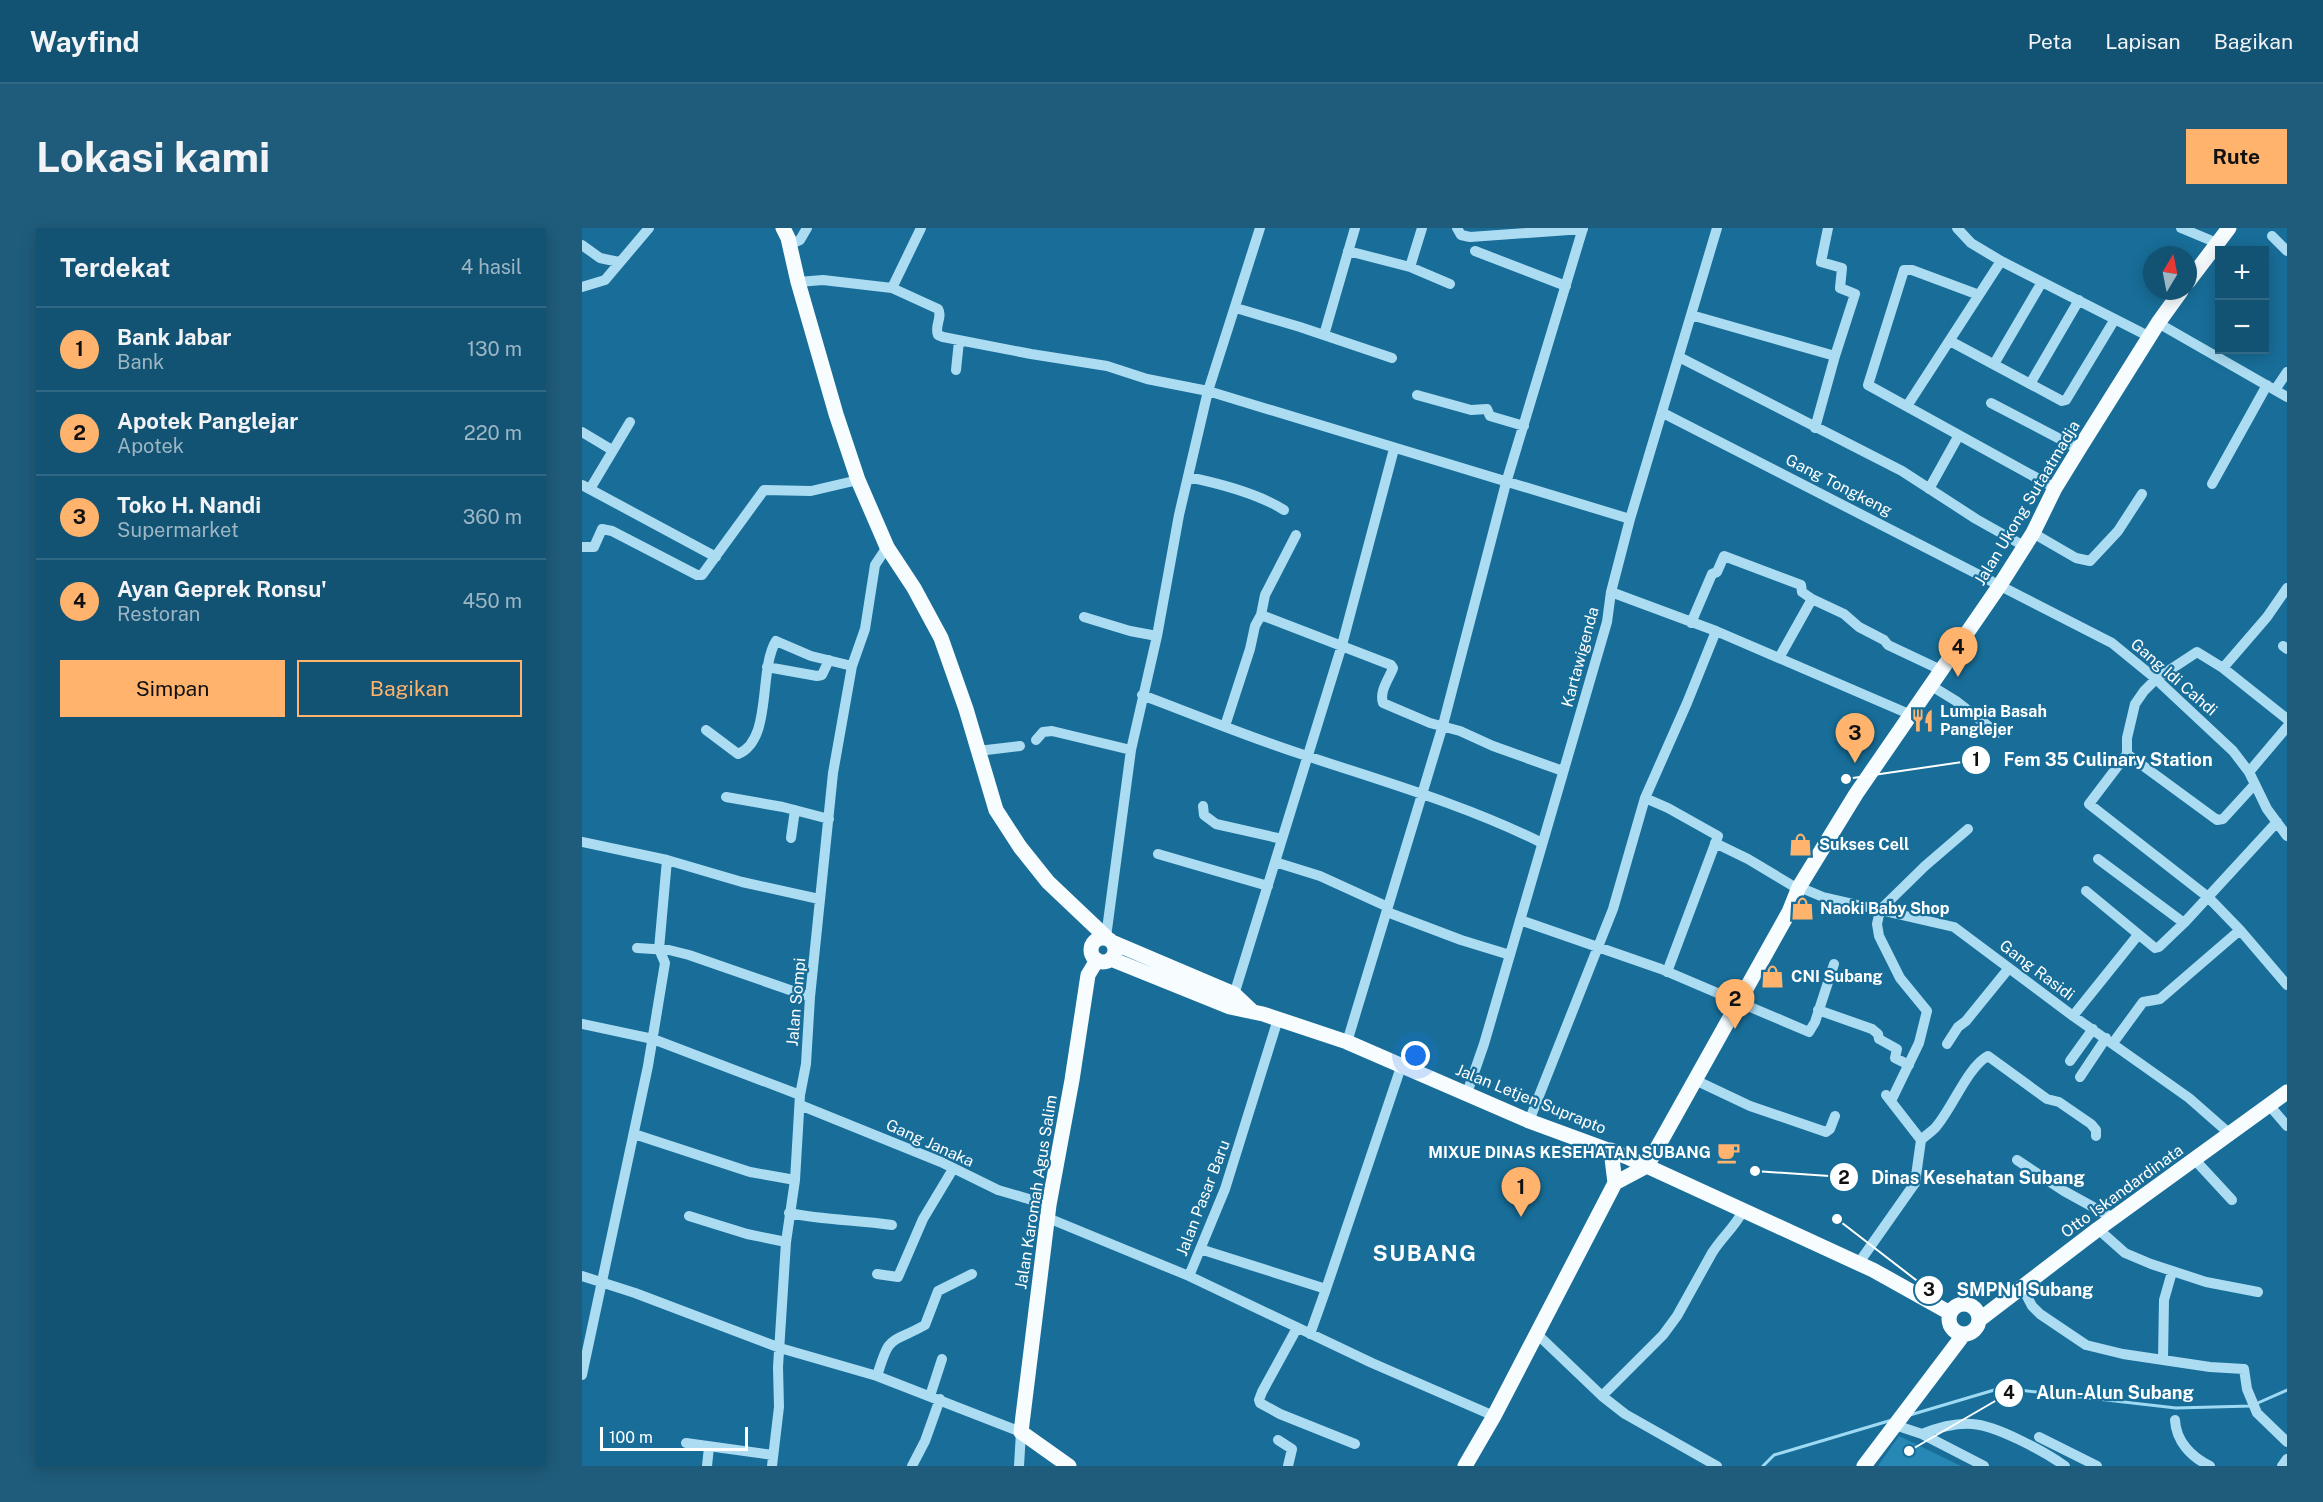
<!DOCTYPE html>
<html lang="id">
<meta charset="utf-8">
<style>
body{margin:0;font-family:"Public Sans",sans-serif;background:#1f5c7b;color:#f1f3f6}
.controls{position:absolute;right:18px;top:18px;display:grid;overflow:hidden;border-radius:0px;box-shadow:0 3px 15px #0003}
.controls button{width:54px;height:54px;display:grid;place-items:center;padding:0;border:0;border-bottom:2px solid #316985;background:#125273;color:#f1f3f6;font:30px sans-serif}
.compass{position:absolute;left:1561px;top:18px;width:54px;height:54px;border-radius:50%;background:#125273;box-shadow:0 3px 15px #0003;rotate:10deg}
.scale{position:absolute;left:18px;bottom:15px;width:148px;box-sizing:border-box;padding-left:6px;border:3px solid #fff;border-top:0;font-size:16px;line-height:21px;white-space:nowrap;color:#fff;-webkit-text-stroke:4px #186e99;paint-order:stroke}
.you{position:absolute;left:834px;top:828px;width:21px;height:21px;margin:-15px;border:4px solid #fff;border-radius:50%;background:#1a73e8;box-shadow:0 0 0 9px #1a73e833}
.badge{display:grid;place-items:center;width:39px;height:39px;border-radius:50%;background:#ffb36d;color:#111;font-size:20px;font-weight:700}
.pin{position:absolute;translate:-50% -50px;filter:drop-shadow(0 2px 3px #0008)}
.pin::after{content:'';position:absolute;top:32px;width:21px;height:18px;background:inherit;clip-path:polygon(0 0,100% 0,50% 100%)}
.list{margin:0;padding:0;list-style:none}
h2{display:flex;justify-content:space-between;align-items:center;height:78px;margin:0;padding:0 24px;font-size:26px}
h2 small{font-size:20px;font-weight:400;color:#9cb6c4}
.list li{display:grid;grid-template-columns:39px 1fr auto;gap:18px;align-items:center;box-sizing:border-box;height:84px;padding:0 24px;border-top:2px solid #316985}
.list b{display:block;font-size:22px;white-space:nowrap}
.list p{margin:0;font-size:20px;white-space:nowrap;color:#9cb6c4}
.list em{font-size:20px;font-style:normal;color:#9cb6c4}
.actions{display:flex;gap:12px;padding:18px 24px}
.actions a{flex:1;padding:14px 0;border:2px solid #ffb36d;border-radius:0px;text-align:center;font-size:21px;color:#ffb36d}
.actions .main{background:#ffb36d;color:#111}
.map{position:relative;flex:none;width:1705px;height:1238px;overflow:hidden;border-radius:0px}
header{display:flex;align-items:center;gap:36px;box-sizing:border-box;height:84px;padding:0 30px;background:#125273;border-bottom:2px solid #316985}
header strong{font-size:28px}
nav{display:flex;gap:33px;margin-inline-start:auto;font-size:21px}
.intro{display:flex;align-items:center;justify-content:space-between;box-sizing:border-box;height:144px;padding:0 36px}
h1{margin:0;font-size:42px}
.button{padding:15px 27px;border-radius:0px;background:#ffb36d;color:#111;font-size:21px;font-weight:700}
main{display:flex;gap:36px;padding:0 36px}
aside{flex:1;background:#125273;border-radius:0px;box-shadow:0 3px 15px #0003}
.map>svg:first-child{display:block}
.green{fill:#2788b6}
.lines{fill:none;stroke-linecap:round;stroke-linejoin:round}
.stream{stroke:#9fdaf4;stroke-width:3}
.minor{stroke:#acdcf2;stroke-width:10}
.major{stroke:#f7fcff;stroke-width:15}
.labels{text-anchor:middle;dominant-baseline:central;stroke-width:4.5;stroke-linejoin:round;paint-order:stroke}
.street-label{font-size:16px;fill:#fff;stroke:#186e99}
.poi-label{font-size:16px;font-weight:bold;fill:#fff;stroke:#186e99;text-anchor:start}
.district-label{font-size:22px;font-weight:bold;letter-spacing:1.5px;fill:#fff;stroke:#186e99}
.leader{fill:none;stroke:#fff;stroke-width:2}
.callout-dot{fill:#fff;stroke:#186e99;stroke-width:2}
.mark-label{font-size:18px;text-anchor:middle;font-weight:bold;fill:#111}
.callout-label{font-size:18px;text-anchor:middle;font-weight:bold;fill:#fff;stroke:#186e99;stroke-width:4.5;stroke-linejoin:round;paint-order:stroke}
</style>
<header>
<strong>Wayfind</strong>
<nav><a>Peta</a><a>Lapisan</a><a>Bagikan</a></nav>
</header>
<div class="intro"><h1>Lokasi kami</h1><a class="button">Rute</a></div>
<main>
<aside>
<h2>Terdekat<small>4 hasil</small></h2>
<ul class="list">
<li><span class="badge">1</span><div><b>Bank Jabar</b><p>Bank</p></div><em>130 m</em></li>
<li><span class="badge">2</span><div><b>Apotek Panglejar</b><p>Apotek</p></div><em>220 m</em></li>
<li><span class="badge">3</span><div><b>Toko H. Nandi</b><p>Supermarket</p></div><em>360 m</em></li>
<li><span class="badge">4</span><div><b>Ayan Geprek Ronsu'</b><p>Restoran</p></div><em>450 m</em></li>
</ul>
<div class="actions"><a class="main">Simpan</a><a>Bagikan</a></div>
</aside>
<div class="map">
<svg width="1705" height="1238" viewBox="0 0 1705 1238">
<rect width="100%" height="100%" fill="#186e99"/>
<path class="green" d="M 1317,1208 L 1379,1238 L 1296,1238 Z"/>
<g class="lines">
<path class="stream" d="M 1328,1187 L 1419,1160 L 1594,1180 L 1669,1178 L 1705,1162
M 1181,1238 L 1192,1227 L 1310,1192"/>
<path class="minor" d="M 875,0 L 879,7 L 888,9 L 1001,1
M 1375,0 L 1389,15 L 1419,33 L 1568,109
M 1599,0 L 1635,15
M 1690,8 L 1705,23
M 208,16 L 218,12 L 225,0
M 0,17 L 18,30 L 37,34
M 766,23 L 828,39 L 868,56
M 893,23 L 984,58
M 828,39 L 840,0
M 216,54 L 241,52 L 310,60 L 356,81 C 361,89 352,98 356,107 L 361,109 L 449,126 L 525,138 L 565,151 L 626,163 L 1048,291
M 0,59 L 23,52 L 67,0
M 310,60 L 339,0
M 1397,67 L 1330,42 L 1322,42 L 1286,157 L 1473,260
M 654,80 L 718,99 L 810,130
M 1109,87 L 1253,128 L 1273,66 L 1258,60 L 1260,40 L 1239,34 L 1246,0
M 1576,95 L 1705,169
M 742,107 L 773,0
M 1368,113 L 1480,173 L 1484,172 L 1533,91
M 1097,129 L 1320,243 L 1394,291 L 1442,318
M 1412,136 L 1460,54
M 374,142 L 377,113
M 1448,156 L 1497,72
M 1693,162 L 1705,144
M 835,167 L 889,182 L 905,181 L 908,188 L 942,198
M 1409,175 L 1497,221
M 1325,178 L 1419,33
M 1081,185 L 1530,415 L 1574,451 L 1651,523 L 1667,544 L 1685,581 L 1705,608
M 1233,200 L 1253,128
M 0,204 L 30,222
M 606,249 C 635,255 677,266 702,282
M 1630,256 L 1685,157
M 0,257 L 134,329
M 8,261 L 48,194
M 1347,261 L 1377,207
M 1451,305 L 1494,330 L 1508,333 L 1536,303 L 1560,266
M 0,319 L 12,319 L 20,301 L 30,303 L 115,347 L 120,347 L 182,262 L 229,263 L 276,252
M 1705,360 L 1685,389 L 1641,440 L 1615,424 L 1574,451 L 1562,463 L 1553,476 L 1545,510 L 1545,526 L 1507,576 L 1626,669 L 1658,702 L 1705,757
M 1029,364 L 1134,403 L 1327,486
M 679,387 L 809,437 L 811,440 C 807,451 797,463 801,475 L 848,495 L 878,503 L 911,518 L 981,543
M 502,389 L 548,403 L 575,408
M 1109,395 L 1130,346 L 1135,344 L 1142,328 L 1219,357 L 1220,364 L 1230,371 L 1262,386 L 1277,399 L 1302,412 L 1306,417 L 1359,442
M 1701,418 L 1705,421
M 1197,430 L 1230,371
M 185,439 L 235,448 L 240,447 L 247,432
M 1641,440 L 1705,491
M 1348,457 L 1374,473 L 1415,505
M 560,467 C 616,488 671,511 728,529 C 806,555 886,578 960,615
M 643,498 L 668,421 L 673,398 L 679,387 L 683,367 L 714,307
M 124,502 L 156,526 C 191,512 176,442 194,413 L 229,428 L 270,438
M 454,512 L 461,504 L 470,503 L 549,522
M 396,523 L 438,518
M 1545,526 L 1635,592 L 1641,591 L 1673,556
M 1667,544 L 1705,499
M 144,569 L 201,579 L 247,591
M 1063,570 L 1086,580 L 1136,608 L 1085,744
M 621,578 L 622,587 L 634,596 L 700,611
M 209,610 L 213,582
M 0,614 L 85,632
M 1133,615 L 1166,631 L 1216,661
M 576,626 L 686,658
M 1516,631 L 1602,695 L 1695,594
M 693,634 L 738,648 L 806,679
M 1217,659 L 1241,669 L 1372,699 L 1491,788 L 1607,870 L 1648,906
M 1504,663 L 1573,720 L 1577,719 L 1602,695
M 805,684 L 879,712 L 928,727
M 938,692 L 1079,741 L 1227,804 L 1233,794 L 1252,736
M 524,709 L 549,522 L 575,408 L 597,287 L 626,163 L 678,0
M 55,720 L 87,722 L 107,727 L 228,769
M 651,770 L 760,417 L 812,221
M 1236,782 L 1290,801 L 1296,806 L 1297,811 L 1315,821 L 1313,830 L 1327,837
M 1491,788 L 1556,707
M 0,796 L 71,811 L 218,867
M 765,814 L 861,497 L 924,255 L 1001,0
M 1531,815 L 1561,774 L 1578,771 L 1658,702
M 1365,816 L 1376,799 L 1384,793 L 1427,740
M 1488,833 L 1511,801
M 1498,849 L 1524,810
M 1113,852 L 1168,878 L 1244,904 L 1248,901 L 1253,888
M 885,865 L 902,816 L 1025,394 L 1029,364 L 1048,291 L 1135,0
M 1309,873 L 1337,815 L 1345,783 L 1318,750 L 1297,708 L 1295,696 L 1298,682 L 1343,638 L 1386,601
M 218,877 L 359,934 L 416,962 L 467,977
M 1687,877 L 1705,898
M 947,893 L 1031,681 L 1063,570 L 1105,475 L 1134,403
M 52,906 L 168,944 L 213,952
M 1339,912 C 1343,908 1349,904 1353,900 C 1369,883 1386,838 1406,828 L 1465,871 L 1477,874 L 1509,896 L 1514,902 L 1514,908
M 1435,932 L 1482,963 L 1531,990
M 1613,932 L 1650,972
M 207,985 C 241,992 275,992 310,997
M 107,988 L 165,1006 L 204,1014
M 466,990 L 607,1048 L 643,961 L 696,791
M 1516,1001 L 1543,1025 L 1569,1036 L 1624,1054 L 1676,1064
M 618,1021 L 744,1061 L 820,836
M 1276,1036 L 1333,955 L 1339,912 L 1304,867
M 295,1046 L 316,1049 L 341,991 L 371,941
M 0,1048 L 53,1065 L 198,1120 L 295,1148 L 439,1204 L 437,1238
M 607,1048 L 790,1135 L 912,1188
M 1440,1059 L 1450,1078 L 1458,1086 L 1504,1117 L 1541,1126 L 1628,1139 L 1662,1141 L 1665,1161 L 1675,1185 L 1705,1214
M 715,1100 L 680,1164 L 677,1172 L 678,1175 L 698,1186 L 773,1216
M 954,1105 L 1020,1168
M 728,1106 L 744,1061
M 1581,1132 L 1582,1072 L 1590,1044
M 0,1147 L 66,838 L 83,735 L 77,721 L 85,632 L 160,654 L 237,671
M 295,1148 C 308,1105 307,1117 343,1097 L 356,1063 L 390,1046
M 348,1168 L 360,1131
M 1593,1192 C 1594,1213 1609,1229 1628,1238
M 1313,1197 L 1340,1206 L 1402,1238
M 1340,1206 C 1355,1200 1373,1195 1390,1196 C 1414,1197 1463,1224 1483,1238
M 1457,1209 L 1515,1238
M 696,1212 L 710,1221 L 706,1238
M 104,1215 L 191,1227
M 125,1238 L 127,1219
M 190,1238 L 197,1179 L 196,1139 L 204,1014 L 213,952 L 218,867 L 224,836 L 228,769 L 251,545 L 270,438 L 283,401 L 293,337 L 305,319
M 330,1238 L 343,1213 L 358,1171
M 1135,1238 L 1043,1186 L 1020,1168 L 1081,1107 L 1095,1088 L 1130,1025 C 1140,1009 1152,1000 1161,983
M 1700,1238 L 1705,1231"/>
<path class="major" d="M 201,0 L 206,10 L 216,54 L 254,186 L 276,252 L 305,319 L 332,360 L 359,410 L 384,481 L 414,582 L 438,619 L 466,654 L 524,709
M 1606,54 L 1647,0
M509 722a12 12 0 1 1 24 0a12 12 0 1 1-24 0Z
M 532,715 L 652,766 L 671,784
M 529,731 L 648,779 L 681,786 L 765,814 L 947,893 L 1045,929 L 1291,1042 L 1368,1085
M 1029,922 L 1033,955
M 1033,955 L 1065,938 L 1207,684 L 1217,659 L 1274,566 L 1418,357 L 1451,305 L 1473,260 L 1497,221 L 1576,95 L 1599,63
M1367 1091a15 15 0 1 1 30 0a15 15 0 1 1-30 0Z
M 1397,1092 L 1516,1001 L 1705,864
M 487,1238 L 439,1204 L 467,977 L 490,852 L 506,747 L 515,732
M 883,1238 L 912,1188 L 1033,955
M 1282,1238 L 1382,1106"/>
</g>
<defs>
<symbol id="restaurant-bare" viewBox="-9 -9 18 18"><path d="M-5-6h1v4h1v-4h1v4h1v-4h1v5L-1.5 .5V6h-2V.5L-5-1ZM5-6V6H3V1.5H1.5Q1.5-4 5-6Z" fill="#ffb36d" stroke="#186e99" stroke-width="2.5" paint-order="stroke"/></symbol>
<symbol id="shop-bare" viewBox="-9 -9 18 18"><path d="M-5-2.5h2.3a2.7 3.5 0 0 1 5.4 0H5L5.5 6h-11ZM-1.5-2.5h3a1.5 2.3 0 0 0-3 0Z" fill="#ffb36d" stroke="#186e99" stroke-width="2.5" paint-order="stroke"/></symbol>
<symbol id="cafe-bare" viewBox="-9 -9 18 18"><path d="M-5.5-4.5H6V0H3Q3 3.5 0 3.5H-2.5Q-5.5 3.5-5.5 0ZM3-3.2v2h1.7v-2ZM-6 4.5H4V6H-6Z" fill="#ffb36d" stroke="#186e99" stroke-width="2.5" paint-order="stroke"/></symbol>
</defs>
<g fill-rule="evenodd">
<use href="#restaurant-bare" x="1324" y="476" width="33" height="33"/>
<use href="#shop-bare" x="1202" y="600" width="33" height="33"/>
<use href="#shop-bare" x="1204" y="664" width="33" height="33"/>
<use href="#shop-bare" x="1174" y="732" width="33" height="33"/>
<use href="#cafe-bare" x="1130" y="908" width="33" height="33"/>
</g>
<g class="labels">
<g class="street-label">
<text transform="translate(1257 257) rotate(27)">Gang Tongkeng</text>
<text transform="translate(1445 275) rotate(-59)">Jalan Ukong Sutaatmadja</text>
<text transform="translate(998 429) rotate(-75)">Kartawigenda</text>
<text transform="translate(1592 449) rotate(41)">Gang Idi Cahdi</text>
<text transform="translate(1455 742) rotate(37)">Gang Rasidi</text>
<text transform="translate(214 774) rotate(-85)">Jalan Sompi</text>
<text transform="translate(949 871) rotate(22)">Jalan Letjen Suprapto</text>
<text transform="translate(348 915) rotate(24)">Gang Janaka</text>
<text transform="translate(1540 963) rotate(-36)">Otto Iskandardinata</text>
<text transform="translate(454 964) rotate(-81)">Jalan Karomah Agus Salim</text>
<text transform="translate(621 970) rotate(-69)">Jalan Pasar Baru</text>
</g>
<g class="poi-label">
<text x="1358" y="483">Lumpia Basah<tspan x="1358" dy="18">Panglejer</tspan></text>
<text x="1237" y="616">Sukses Cell</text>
<text x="1238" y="680">Naoki Baby Shop</text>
<text x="1209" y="748">CNI Subang</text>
<text x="1129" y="924" text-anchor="end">MIXUE DINAS KESEHATAN SUBANG</text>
</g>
<g class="district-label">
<text x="843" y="1025">SUBANG</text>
</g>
</g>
<path class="leader" d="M1264 551L1394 532M1173 943L1262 949M1255 991L1347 1062M1327 1223L1427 1165"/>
<g class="callout-dot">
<circle cx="1264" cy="551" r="6"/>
<circle cx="1173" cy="943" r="6"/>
<circle cx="1255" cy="991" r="6"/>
<circle cx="1327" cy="1223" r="6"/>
<circle cx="1394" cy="532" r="15"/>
<circle cx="1262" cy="949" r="15"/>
<circle cx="1347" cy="1062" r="15"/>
<circle cx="1427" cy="1165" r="15"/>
</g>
<g class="mark-label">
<text x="1394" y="538">1</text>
<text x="1262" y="956">2</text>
<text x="1347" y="1068">3</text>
<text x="1427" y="1171">4</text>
</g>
<g class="callout-label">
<text x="1526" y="538">Fem 35 Culinary Station</text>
<text x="1396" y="956">Dinas Kesehatan Subang</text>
<text x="1443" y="1068">SMPN 1 Subang</text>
<text x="1533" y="1171">Alun-Alun Subang</text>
</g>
</svg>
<div class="controls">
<button>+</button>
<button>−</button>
</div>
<svg class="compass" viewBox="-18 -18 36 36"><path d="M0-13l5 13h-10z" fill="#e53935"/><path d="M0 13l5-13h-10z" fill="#9cb6c4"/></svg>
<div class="scale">100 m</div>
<div class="you"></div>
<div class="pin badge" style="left:939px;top:989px">1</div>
<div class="pin badge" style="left:1153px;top:801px">2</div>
<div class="pin badge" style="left:1273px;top:535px">3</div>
<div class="pin badge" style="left:1376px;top:449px">4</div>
</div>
</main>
